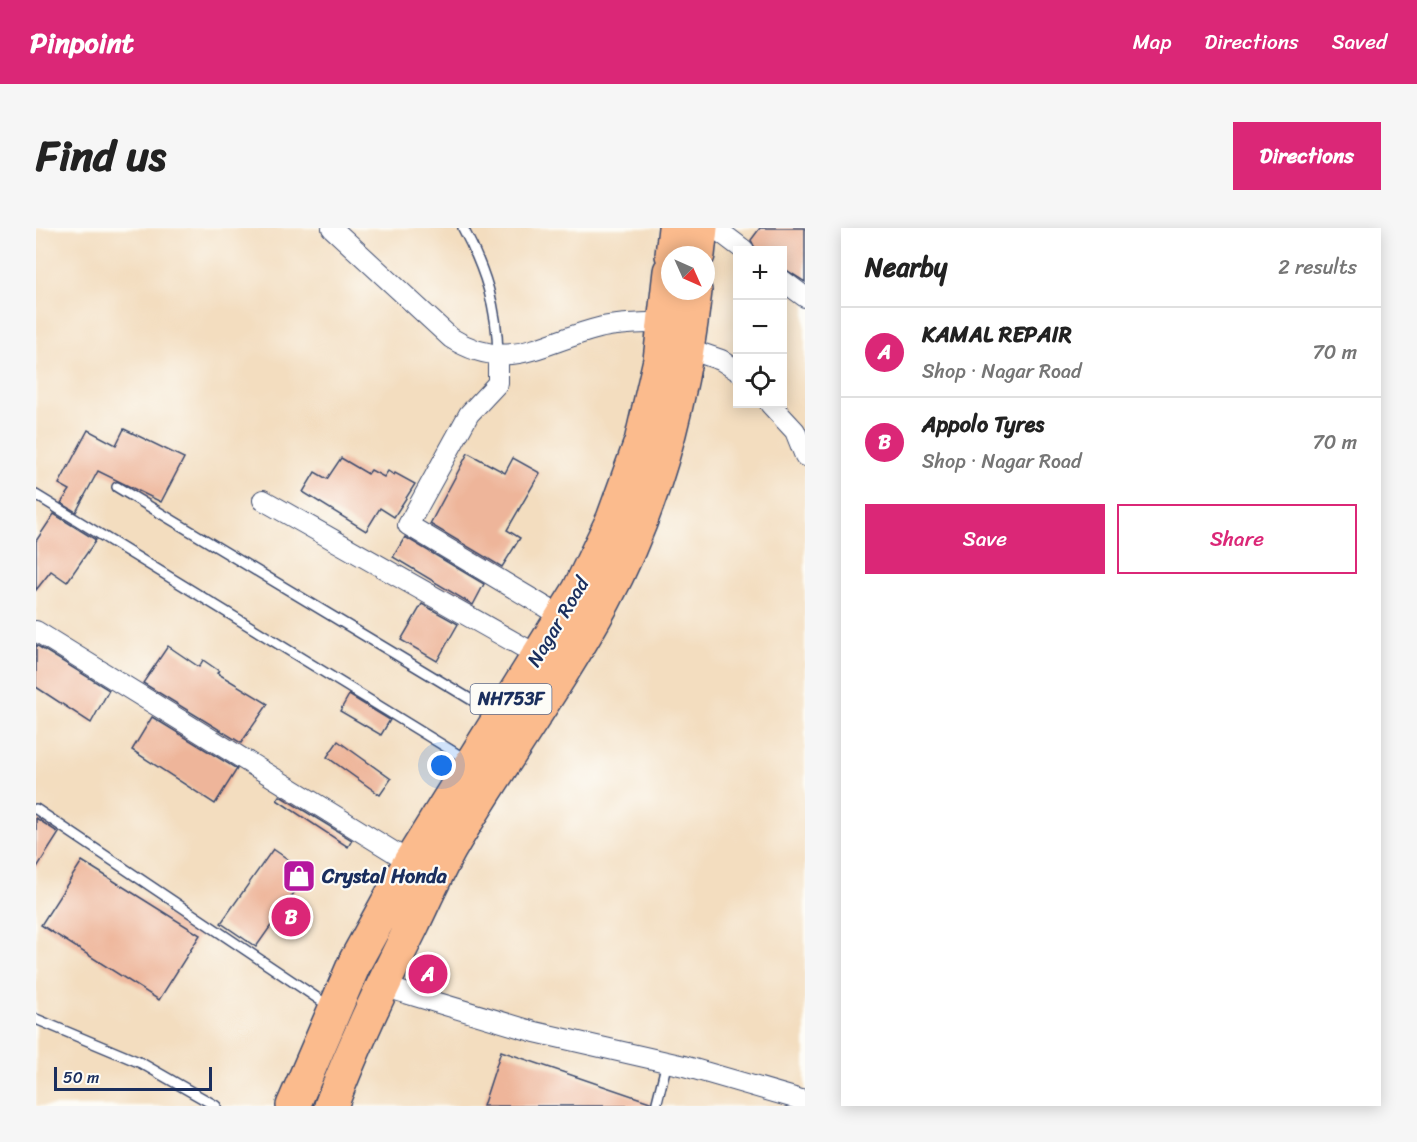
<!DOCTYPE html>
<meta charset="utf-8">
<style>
body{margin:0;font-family:Sriracha,sans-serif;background:#f6f6f6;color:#222}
.controls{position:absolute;right:18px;top:18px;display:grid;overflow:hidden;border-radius:0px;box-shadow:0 3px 15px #0003}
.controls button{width:54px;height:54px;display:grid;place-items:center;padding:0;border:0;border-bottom:2px solid #e0e0e0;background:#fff;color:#222;font:30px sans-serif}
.compass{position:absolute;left:625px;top:18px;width:54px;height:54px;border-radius:50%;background:#fff;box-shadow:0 3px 15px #0003;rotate:135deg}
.scale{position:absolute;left:18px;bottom:15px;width:158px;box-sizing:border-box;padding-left:6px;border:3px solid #1b2f5e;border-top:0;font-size:16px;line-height:21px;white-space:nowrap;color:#1b2f5e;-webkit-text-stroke:4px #fdfcf7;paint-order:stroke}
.you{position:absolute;left:406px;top:538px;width:21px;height:21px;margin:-15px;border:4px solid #fff;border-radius:50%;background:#1a73e8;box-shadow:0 0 0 9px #1a73e833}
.badge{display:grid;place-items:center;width:39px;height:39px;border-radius:50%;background:#db2777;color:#fff;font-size:20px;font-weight:700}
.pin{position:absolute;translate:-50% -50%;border:3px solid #fff;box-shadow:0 2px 6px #0006}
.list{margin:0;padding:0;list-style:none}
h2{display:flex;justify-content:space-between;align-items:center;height:78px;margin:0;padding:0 24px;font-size:26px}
h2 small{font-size:20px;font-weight:400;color:#767676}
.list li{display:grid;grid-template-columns:39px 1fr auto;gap:18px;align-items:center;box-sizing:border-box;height:90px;padding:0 24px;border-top:2px solid #e0e0e0}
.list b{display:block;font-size:22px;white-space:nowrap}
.list p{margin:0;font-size:20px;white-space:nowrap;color:#767676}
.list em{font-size:20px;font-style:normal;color:#767676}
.actions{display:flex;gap:12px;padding:18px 24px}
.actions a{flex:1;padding:14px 0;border:2px solid #db2777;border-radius:0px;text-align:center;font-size:21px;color:#db2777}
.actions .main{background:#db2777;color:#fff}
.icon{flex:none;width:33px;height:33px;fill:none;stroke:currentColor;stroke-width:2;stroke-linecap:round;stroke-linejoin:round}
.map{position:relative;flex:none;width:769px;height:878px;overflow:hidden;border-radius:0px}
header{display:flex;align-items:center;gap:36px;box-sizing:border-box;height:84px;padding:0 30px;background:#db2777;color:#fff}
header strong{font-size:28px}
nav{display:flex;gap:33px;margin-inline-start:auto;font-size:21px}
.intro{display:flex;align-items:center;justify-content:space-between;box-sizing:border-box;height:144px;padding:0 36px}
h1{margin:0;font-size:42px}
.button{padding:15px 27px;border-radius:0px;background:#db2777;color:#fff;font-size:21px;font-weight:700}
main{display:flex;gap:36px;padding:0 36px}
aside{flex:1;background:#fff;border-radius:0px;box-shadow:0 3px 15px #0003}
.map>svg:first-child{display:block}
.building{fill:#eeb59a}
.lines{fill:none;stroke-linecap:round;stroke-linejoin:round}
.service-casing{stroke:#3b496d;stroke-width:12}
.minor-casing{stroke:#3b496d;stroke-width:22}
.trunk-casing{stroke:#3b496d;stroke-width:36}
.service{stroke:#fff;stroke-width:9}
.minor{stroke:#fff;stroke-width:20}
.trunk{stroke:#fbbb8d;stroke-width:33}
.labels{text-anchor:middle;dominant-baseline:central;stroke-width:4.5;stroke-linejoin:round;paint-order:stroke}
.shield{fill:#fdfcf7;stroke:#5f6c8c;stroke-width:1.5}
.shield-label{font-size:18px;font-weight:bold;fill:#1b2f5e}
.street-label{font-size:20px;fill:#1b2f5e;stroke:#fdfcf7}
.poi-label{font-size:20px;font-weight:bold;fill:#1b2f5e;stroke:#fdfcf7;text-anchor:start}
</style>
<header>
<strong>Pinpoint</strong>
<nav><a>Map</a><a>Directions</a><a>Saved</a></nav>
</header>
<div class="intro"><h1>Find us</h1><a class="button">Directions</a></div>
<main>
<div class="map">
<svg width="769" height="878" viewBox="0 0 769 878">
<rect width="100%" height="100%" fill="#fdfcf7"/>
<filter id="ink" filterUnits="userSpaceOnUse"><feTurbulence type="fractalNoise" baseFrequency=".0167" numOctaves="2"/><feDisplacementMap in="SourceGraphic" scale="12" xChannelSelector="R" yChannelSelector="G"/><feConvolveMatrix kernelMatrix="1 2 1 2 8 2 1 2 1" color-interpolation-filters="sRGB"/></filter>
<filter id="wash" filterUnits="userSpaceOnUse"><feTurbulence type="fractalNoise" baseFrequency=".008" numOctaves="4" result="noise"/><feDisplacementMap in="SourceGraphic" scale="24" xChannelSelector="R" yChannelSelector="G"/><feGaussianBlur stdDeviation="1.35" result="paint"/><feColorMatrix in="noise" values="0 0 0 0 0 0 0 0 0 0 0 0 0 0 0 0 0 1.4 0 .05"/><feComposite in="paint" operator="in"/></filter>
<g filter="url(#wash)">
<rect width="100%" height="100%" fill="#f3ddbf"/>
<g id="blocks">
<path class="building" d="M 724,0 L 769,0 L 769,54 L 747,40 L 747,22 L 720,22 L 715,12 Z
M 88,201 L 148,230 L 125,274 L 62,243 L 40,284 L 25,275 L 34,262 L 23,256 L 52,202 L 80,217 Z
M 432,225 L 469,245 L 477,230 L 504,245 L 471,302 L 484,310 L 466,339 L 394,296 Z
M 305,230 L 332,246 L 335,242 L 348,249 L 352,243 L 358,247 L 359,245 L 379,256 L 358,289 L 344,280 L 330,303 L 267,264 L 279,244 L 291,251 Z
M 18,286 L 60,312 L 31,354 L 15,343 L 0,362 L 0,313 Z
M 369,309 L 448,356 L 437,377 L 357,329 Z
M 386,376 L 422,396 L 401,433 L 365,412 Z
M 0,417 L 73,462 L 55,495 L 0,459 Z
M 132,418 L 163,439 L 167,432 L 183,443 L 181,445 L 232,476 L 205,515 L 107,455 Z
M 313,467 L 354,492 L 345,507 L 304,483 Z
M 116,489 L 201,541 L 179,576 L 96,522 Z
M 302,513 L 355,551 L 344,567 L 291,529 Z
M 244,568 L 316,612 L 312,619 L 241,572 Z
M 0,590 L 23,605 L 0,641 Z
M 237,621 L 272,645 L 220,719 L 185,695 Z
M 46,633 L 164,707 L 123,772 L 5,697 Z
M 465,823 L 614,874 L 613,878 L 447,878 Z"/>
</g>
</g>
<g filter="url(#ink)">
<use href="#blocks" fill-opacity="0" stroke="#3b496d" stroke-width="1.5"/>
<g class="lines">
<defs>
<path id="service" d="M 427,0 C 449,41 461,79 462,126
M 81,259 L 459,486
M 0,267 L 431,532
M 0,581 L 293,778
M 0,791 L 105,835 L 180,878
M 620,878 L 631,834"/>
<path id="minor" d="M 296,0 L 415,110 C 472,146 506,114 563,100 C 583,95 607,96 627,94
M 679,0 L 708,22
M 746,52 L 769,69
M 653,121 L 685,132 L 702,143
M 462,128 L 462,155 L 433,186 L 372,297 L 526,389
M 734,176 L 759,203 L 769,228
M 227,272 L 501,427
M 0,403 L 374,634
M 346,758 L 499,804 L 648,838 L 769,873"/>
<path id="trunk" d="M 636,27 L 639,0
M 662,27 L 665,0
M 257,878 L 320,732 L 374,634 L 543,362 L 577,291 L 605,214 L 624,132 L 634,43
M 295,878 C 318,816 347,756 377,696 C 389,671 401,644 415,619 C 464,536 522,458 568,373 C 620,276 647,172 659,63"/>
</defs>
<use href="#service" class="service-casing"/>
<use href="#minor" class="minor-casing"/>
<use href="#trunk" class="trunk-casing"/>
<use href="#service" class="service"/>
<use href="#minor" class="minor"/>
<use href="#trunk" class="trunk"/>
</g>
</g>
<defs>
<symbol id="shop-square" viewBox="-11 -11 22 22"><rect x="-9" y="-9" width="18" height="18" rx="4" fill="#b5179e" stroke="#fdfcf7"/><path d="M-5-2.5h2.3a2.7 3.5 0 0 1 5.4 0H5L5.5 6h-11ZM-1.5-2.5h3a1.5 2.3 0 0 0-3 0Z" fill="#fff"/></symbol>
</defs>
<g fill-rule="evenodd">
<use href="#shop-square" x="244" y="629" width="38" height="38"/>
</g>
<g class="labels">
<rect class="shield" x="434.5" y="456" width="81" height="30" rx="4.5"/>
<g class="shield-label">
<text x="475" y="471">NH753F</text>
</g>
<g class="street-label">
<text transform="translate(522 394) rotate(-59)">Nagar Road</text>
</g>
<g class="poi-label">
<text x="286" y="648">Crystal Honda</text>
</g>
</g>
</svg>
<div class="controls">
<button>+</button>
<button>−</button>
<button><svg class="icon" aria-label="locate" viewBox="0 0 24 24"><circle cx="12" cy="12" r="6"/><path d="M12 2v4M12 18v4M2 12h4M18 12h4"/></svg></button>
</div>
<svg class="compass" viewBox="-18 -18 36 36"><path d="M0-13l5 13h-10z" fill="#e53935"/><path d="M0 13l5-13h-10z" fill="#767676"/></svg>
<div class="scale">50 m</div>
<div class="you"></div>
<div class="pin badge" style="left:392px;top:746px">A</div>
<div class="pin badge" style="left:255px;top:689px">B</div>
</div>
<aside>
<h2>Nearby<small>2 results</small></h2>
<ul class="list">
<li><span class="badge">A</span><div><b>KAMAL REPAIR</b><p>Shop · Nagar Road</p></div><em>70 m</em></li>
<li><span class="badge">B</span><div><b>Appolo Tyres</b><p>Shop · Nagar Road</p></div><em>70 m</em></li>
</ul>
<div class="actions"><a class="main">Save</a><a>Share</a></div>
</aside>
</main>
